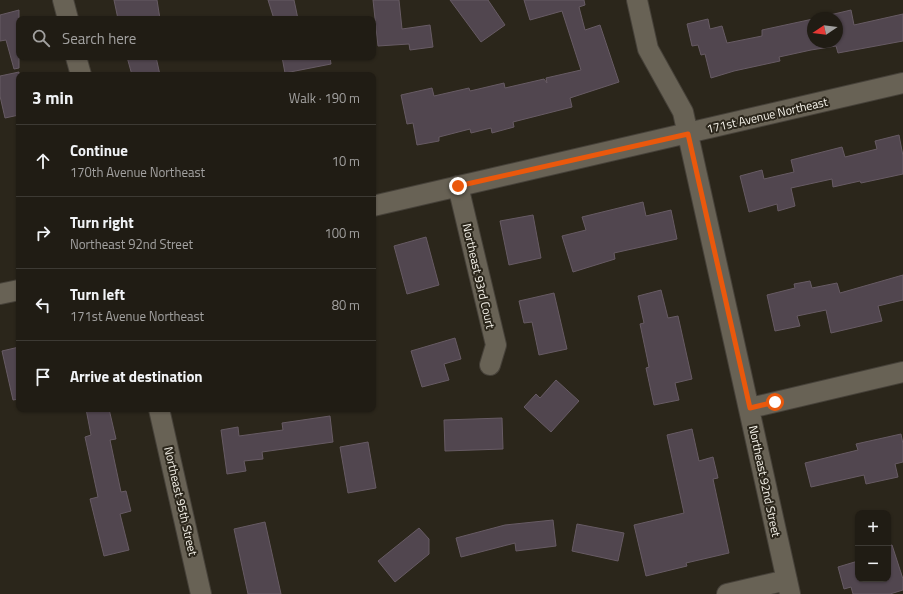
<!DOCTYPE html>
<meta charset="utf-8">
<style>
body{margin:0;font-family:"Titillium Web",sans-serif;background:#28251d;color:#f1f3f6}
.controls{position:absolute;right:12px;bottom:12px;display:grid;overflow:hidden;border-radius:8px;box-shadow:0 1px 3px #0004}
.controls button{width:36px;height:36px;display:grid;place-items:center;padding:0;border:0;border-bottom:1px solid #3d3a34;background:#201c14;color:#f1f3f6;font:20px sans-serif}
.compass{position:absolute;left:807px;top:12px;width:36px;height:36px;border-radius:50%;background:#201c14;box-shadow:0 1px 3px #0004;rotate:257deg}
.stop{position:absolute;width:12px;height:12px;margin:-9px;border:3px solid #ea580c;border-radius:50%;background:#fff}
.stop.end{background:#ea580c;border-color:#fff;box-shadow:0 1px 4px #0008}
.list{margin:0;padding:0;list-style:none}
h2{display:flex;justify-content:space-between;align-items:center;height:52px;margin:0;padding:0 16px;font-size:17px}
h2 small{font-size:13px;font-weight:400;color:#a2a1a0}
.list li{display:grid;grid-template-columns:26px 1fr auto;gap:12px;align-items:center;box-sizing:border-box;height:72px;padding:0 16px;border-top:1px solid #3d3a34}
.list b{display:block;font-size:15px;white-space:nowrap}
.list p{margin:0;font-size:13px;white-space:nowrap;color:#a2a1a0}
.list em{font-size:13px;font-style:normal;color:#a2a1a0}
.icon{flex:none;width:22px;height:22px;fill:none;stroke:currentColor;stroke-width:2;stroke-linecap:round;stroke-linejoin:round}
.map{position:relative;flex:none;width:903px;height:594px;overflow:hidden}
.search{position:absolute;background:#201c14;box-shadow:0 1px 3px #0004;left:16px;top:16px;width:360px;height:44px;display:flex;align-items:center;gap:10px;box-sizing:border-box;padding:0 14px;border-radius:8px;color:#a2a1a0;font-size:15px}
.panel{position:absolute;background:#201c14;box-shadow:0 1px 3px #0004;left:16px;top:72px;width:360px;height:340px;border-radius:8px}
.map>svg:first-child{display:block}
.building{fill:#51464f;stroke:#675b64}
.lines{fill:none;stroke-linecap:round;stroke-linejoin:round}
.minor-casing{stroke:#464139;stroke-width:22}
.minor{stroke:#686255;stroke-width:20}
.route{stroke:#ea580c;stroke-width:5}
.labels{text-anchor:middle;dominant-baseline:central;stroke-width:4;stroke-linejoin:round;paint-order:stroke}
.street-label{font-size:12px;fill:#f7f4ec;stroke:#2b261b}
</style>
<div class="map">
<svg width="903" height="594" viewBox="0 0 903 594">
<rect width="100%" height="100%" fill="#2b261b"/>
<path class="building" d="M 114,0 L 157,0 L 160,19 L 118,19 Z
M 268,0 L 294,0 L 298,19 L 274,19 Z
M 373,0 L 399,0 L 402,29 L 430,25 L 433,47 L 410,50 L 409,44 L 378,46 Z
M 450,0 L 488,0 L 505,25 L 481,42 Z
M 524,0 L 584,0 L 585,5 L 579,7 L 585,30 L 600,25 L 619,82 L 570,98 L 572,107 L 513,122 L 514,127 L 492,133 L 491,128 L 471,133 L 470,129 L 439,137 L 439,141 L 417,145 L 413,123 L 407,124 L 401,95 L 432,88 L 434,96 L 469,88 L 470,91 L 504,83 L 505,88 L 544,79 L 547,83 L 546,78 L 581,70 L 562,11 L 530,20 Z
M 19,10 L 19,68 L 14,69 L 6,40 L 0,41 L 0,15 Z
M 851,10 L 854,25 L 903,14 L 903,41 L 838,53 L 836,46 L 811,50 L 779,57 L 780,61 L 734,71 L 711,78 L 705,54 L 701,55 L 698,45 L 692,46 L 687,24 L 708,19 L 710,29 L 722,26 L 727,43 L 762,36 L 762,30 L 813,19 L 813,42 L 837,42 L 837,18 L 817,18 Z
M 127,57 L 156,57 L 160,75 L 132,75 Z
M 282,57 L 330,57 L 331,64 L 285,73 Z
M 19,72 L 19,115 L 5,118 L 0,96 L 0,76 Z
M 899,135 L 903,156 L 903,174 L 861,183 L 860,181 L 833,187 L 832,179 L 791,188 L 795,206 L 778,211 L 777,204 L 749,212 L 740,176 L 762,170 L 764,179 L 794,172 L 791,160 L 842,147 L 845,157 L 877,149 L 875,141 Z
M 643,202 L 646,216 L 671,210 L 677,239 L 614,253 L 615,259 L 573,272 L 562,236 L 586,230 L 582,217 Z
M 533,215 L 541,258 L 509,265 L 500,221 Z
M 426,237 L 439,285 L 407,294 L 394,246 Z
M 903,275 L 903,300 L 878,306 L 882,321 L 831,333 L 826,310 L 797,316 L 800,326 L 775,331 L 767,295 L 795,288 L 794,284 L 810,281 L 812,288 L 837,283 L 840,293 Z
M 661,290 L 668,318 L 678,316 L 692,379 L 675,383 L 679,400 L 654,405 L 646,368 L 649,367 L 640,324 L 644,323 L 638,296 Z
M 554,293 L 567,349 L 539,355 L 532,322 L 524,323 L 519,301 Z
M 455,338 L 461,359 L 444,364 L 449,380 L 422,387 L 411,351 Z
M 19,347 L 19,399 L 13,400 L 2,351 Z
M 556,380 L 579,401 L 551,432 L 524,407 L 536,394 L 540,398 Z
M 86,409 L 109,409 L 116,439 L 110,440 L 121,492 L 126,491 L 131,511 L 120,514 L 129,550 L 104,556 L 90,499 L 98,497 L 85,437 L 91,435 Z
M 330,416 L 333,442 L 262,452 L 263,459 L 244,461 L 246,471 L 227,474 L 221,430 L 238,427 L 239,436 L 283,430 L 282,423 Z
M 502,418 L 503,449 L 445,451 L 444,420 Z
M 692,429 L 699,461 L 713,457 L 718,478 L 713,479 L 729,553 L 686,563 L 687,566 L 646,576 L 634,525 L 684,513 L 667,435 Z
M 901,434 L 903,444 L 903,462 L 895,464 L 898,477 L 866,484 L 864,475 L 811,487 L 805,463 L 858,450 L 856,444 Z
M 368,442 L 376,488 L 348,493 L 340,447 Z
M 553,520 L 556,546 L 516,551 L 515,543 L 461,557 L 456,538 L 505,525 Z
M 265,522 L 281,594 L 248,594 L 234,529 Z
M 577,524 L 624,533 L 618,561 L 572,551 Z
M 419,528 L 429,539 L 429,554 L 395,582 L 378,561 Z
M 892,545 L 903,579 L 903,590 L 890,594 L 853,594 L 851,587 L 844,589 L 838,567 L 858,561 L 858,579 L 888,579 L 888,546 Z"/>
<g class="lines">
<defs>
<path id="minor" d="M 63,0 L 68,19
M 637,0 L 648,49 L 683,112 L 790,594
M 76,57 L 81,75
M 458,186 L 496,345 L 490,365
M 373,206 L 903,83
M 0,294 L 19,290
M 750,408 L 903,372
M 159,409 L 201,594
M 727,594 L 787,580"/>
</defs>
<use href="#minor" class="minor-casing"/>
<use href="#minor" class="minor"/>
</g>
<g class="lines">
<path class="route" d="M 458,186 L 688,134 L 750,408 L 775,402"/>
</g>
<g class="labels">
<g class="street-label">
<text transform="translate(767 115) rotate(-13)">171st Avenue Northeast</text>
<text transform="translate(479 276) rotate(77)">Northeast 93rd Court</text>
<text transform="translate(765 481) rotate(78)">Northeast 92nd Street</text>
<text transform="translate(181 501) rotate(77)">Northeast 95th Street</text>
</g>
</g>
</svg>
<div class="controls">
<button>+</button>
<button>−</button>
</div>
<svg class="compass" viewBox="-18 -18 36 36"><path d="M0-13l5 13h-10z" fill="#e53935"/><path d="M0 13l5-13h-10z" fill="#a2a1a0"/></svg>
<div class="stop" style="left:775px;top:402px"></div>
<div class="stop end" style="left:458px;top:186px"></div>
<div class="search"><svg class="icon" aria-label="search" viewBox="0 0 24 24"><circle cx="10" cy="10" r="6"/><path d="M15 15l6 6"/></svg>Search here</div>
<section class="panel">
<h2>3 min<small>Walk · 190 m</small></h2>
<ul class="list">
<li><svg class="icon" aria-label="ahead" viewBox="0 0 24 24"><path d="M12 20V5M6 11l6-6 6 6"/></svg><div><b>Continue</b><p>170th Avenue Northeast</p></div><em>10 m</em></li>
<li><svg class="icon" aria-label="right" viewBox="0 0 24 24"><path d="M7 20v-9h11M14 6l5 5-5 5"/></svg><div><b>Turn right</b><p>Northeast 92nd Street</p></div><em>100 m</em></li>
<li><svg class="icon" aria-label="left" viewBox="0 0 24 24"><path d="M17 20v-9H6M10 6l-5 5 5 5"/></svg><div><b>Turn left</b><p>171st Avenue Northeast</p></div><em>80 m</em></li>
<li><svg class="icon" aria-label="arrive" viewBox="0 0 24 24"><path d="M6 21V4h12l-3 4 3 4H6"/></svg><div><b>Arrive at destination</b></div></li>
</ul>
</section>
</div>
